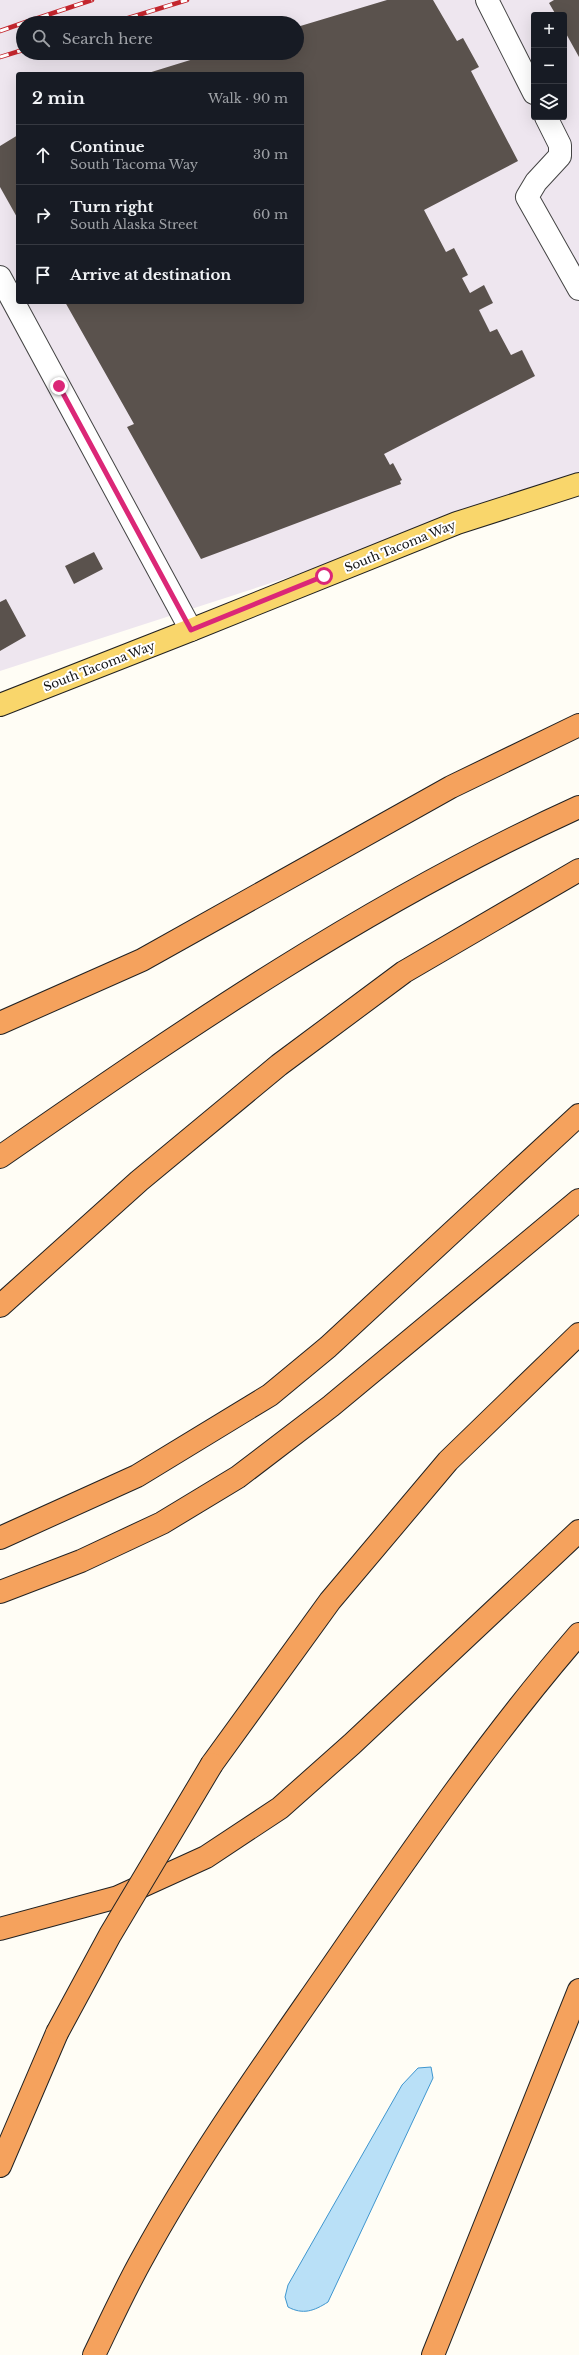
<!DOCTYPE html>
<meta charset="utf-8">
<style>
body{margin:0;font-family:"Libre Baskerville",serif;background:#20242c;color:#f1f3f6}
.controls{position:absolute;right:12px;top:12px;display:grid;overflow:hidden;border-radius:4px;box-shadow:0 4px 16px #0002}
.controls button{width:36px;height:36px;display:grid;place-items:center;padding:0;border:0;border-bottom:1px solid #363941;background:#171b24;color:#f1f3f6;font:20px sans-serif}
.stop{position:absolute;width:12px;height:12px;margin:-9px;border:3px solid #db2777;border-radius:50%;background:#fff}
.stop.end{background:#db2777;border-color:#fff;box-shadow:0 1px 4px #0008}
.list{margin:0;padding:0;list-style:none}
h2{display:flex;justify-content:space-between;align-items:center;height:52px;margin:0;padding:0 16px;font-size:17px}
h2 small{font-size:13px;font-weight:400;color:#9ea1a6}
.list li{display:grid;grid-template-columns:26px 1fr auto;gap:12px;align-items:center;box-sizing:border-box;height:60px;padding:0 16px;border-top:1px solid #363941}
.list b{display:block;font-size:15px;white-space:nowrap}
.list p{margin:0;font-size:13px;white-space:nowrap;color:#9ea1a6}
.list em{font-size:13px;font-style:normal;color:#9ea1a6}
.icon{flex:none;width:22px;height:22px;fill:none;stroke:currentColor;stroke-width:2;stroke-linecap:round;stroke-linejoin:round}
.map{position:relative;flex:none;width:579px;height:2355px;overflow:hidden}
.search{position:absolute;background:#171b24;box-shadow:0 4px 16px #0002;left:16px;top:16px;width:288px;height:44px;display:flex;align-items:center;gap:10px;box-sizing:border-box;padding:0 14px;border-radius:22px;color:#9ea1a6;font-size:15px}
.panel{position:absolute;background:#171b24;box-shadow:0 4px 16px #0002;left:16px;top:72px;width:288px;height:232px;border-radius:4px}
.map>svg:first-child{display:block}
.industrial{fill:#eee6ef;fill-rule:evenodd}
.water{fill:#b9e0f7;stroke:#3f96cf}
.building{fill:#5a524d}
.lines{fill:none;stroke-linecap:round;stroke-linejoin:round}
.minor-casing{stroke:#444;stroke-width:24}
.major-casing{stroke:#222;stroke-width:24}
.highway-casing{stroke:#222;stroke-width:24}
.minor{stroke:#fff;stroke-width:22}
.major{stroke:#f9d66b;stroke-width:22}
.highway{stroke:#f5a25d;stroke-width:22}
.rail-casing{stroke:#c4262e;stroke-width:4.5}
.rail{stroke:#fff;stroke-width:3;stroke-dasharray:9;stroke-linecap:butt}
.highway-bridge-casing{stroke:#222;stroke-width:24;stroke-linecap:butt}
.highway-bridge{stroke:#f5a25d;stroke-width:22}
.route{stroke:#db2777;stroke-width:5}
.labels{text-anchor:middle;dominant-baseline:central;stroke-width:4;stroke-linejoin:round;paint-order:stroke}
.street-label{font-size:12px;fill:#111;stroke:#fff}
</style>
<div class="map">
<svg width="579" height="2355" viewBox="0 0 579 2355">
<rect width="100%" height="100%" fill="#fffdf5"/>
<path class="industrial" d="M 0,0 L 579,0 L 579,483 L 0,671 ZM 534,15 L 564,15 L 564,117 L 534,117 ZM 23,23 L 297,23 L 297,53 L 23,53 ZM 18,74 L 302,74 L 302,302 L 18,302 Z"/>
<path class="water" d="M 431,2067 L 433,2078 L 328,2302 C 314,2311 303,2315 288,2307 L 285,2297 L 288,2285 L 402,2085 L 418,2068 Z"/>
<path class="building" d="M 387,0 L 433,0 L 457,41 L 463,38 L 479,67 L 471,71 L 518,161 L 424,210 L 446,252 L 454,248 L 468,275 L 462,278 L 470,293 L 484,285 L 493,303 L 479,310 L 490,332 L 497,329 L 511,355 L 522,350 L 535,376 L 384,454 L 390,465 L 393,463 L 402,480 L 400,481 L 401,484 L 201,559 L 127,427 L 134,424 L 65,302 L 302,302 L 302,74 L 145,74 L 213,53 L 297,53 L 297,27 Z
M 554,0 L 579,0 L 579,57 L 564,30 L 564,15 L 556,15 L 549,3 Z
M 18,135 L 18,219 L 0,187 L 0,146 Z
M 94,552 L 103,569 L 74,584 L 65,566 Z
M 6,599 L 26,636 L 0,651 L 0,602 Z"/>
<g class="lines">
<defs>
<path id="minor" d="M 487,0 L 534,93
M 546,117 L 560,145 L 560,156 L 536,182 L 527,197 L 579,289
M 0,277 L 191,630"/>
<path id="major" d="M 0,705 L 191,630 L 457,523 L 579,484"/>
<path id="highway" d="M 0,1023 L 142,960 L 451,787 L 579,725
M 0,1157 C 186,1028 371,901 579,807
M 0,1306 L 139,1181 L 279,1065 L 404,972 L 579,870
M 0,1538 L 137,1476 L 270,1395 L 328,1347 L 579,1115
M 0,1592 L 81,1561 L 162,1523 L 238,1477 L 331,1406 L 579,1200
M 212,1764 L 330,1601 L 448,1461 L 579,1334
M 0,1929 L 118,1897 L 206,1857 L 280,1808 L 352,1744 L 579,1531
M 0,2166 L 57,2033
M 94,2355 C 110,2322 125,2289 143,2257 C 202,2149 276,2048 346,1946 C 420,1839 494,1732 579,1634
M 433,2355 L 579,1990"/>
</defs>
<use href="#minor" class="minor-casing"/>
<use href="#major" class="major-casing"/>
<use href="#highway" class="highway-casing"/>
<use href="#minor" class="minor"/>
<use href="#major" class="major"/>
<use href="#highway" class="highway"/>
<defs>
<path id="rail" d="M 23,23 L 92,0
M 112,23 L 187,0
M 0,31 L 23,23
M 0,57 L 23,50"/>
</defs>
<use href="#rail" class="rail-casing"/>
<use href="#rail" class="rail"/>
<defs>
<path id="highway-bridge" d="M 57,2033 L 110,1935 L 212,1764"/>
</defs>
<use href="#highway-bridge" class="highway-bridge-casing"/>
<use href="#highway-bridge" class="highway-bridge"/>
</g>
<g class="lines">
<path class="route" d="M 59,386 L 191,630 L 324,576"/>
</g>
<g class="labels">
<g class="street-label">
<text transform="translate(400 546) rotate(-22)">South Tacoma Way</text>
<text transform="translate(99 666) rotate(-21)">South Tacoma Way</text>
</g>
</g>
</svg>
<div class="controls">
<button>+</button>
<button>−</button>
<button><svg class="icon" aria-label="layers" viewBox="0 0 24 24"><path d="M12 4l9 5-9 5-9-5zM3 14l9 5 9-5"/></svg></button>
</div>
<div class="stop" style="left:324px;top:576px"></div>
<div class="stop end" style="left:59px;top:386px"></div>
<div class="search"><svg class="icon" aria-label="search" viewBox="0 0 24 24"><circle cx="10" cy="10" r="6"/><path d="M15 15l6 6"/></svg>Search here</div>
<section class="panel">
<h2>2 min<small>Walk · 90 m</small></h2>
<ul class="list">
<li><svg class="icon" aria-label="ahead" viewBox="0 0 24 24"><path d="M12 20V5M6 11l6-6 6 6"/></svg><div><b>Continue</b><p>South Tacoma Way</p></div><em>30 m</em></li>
<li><svg class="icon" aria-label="right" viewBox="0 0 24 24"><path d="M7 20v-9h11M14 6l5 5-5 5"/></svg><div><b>Turn right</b><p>South Alaska Street</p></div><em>60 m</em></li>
<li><svg class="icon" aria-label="arrive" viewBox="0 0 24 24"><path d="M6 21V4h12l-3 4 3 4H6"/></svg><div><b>Arrive at destination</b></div></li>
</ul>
</section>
</div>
